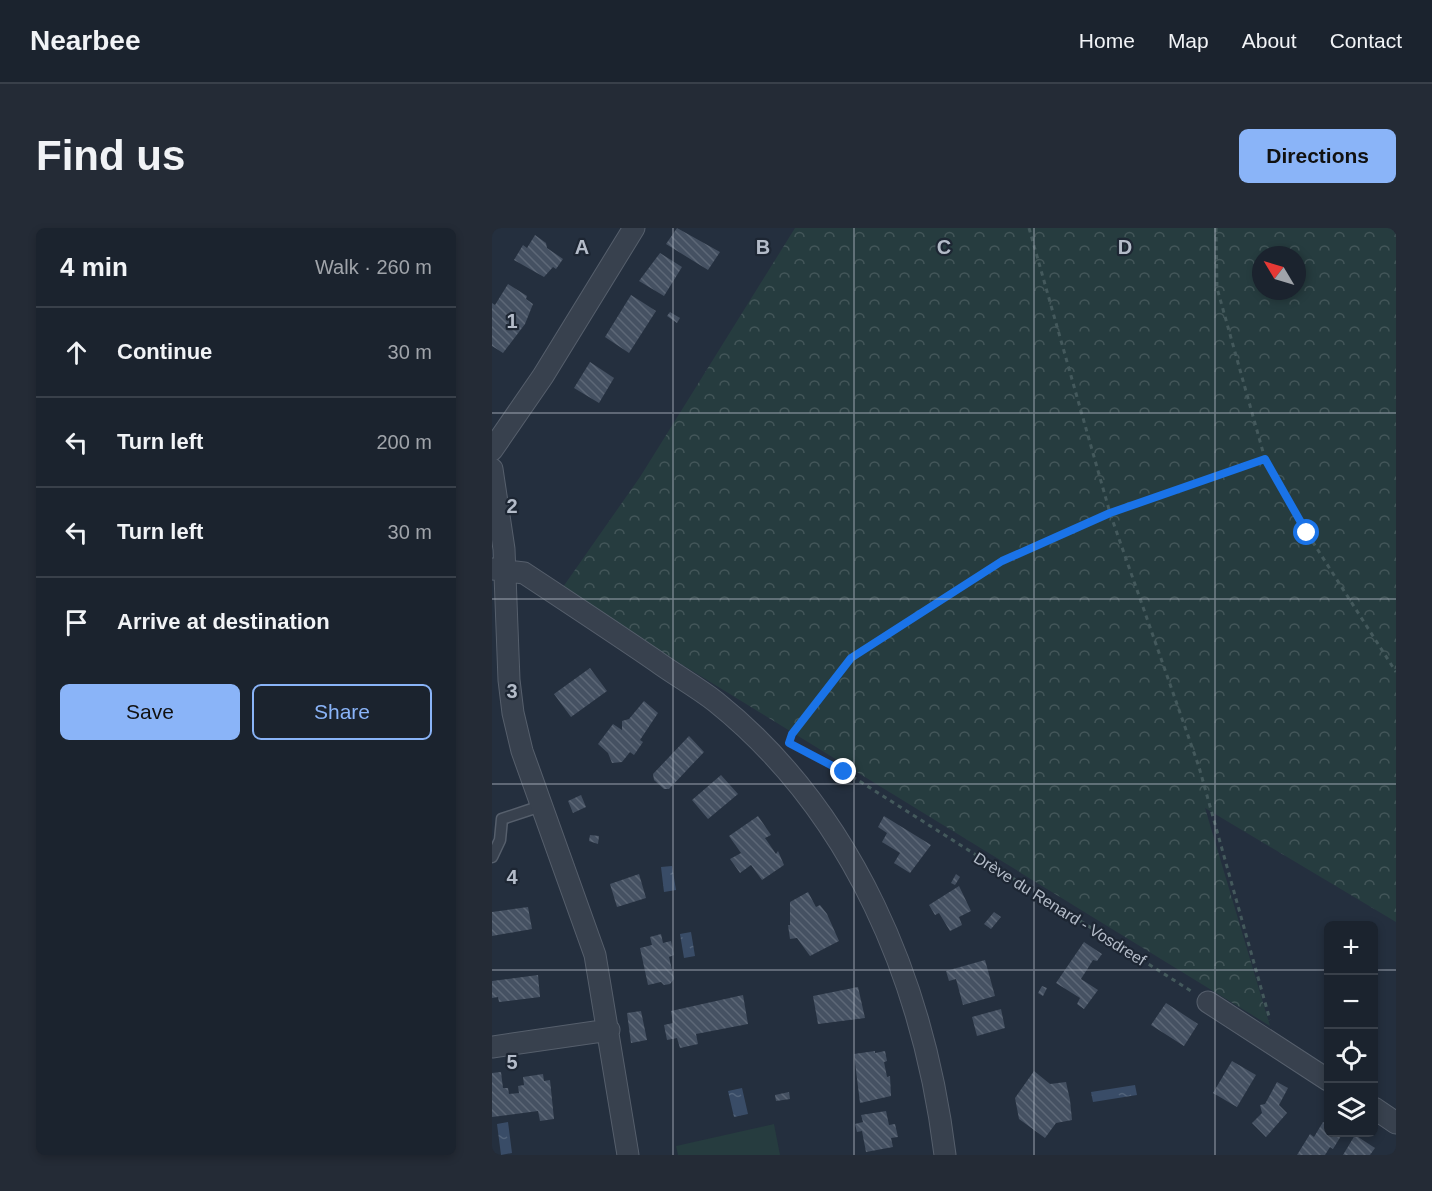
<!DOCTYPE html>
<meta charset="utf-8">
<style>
body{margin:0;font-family:Arial,sans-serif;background:#242b36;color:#f1f3f6}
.controls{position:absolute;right:18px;bottom:18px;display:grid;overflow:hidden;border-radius:9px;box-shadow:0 3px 9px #0003}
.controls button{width:54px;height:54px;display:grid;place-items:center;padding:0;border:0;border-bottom:2px solid #39404a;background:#1b232e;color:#f1f3f6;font:30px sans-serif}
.compass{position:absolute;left:760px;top:18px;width:54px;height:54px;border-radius:50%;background:#1b232e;box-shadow:0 3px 9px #0003;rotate:308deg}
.stop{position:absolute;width:18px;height:18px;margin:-14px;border:4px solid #1a73e8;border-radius:50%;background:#fff}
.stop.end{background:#1a73e8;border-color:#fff;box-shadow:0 2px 6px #0008}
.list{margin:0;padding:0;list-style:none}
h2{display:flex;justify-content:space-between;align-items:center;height:78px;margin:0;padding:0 24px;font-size:26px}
h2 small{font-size:20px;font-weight:400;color:#a0a4aa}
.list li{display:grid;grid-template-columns:39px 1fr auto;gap:18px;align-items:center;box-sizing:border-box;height:90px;padding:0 24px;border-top:2px solid #39404a}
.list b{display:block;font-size:22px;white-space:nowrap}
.list em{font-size:20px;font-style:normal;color:#a0a4aa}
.actions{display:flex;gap:12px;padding:18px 24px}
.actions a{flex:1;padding:14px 0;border:2px solid #8ab4f8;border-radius:9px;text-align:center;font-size:21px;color:#8ab4f8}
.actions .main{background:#8ab4f8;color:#111}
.icon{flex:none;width:33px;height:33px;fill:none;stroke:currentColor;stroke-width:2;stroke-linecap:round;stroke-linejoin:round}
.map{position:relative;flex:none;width:904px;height:927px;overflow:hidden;border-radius:9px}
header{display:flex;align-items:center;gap:36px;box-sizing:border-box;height:84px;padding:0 30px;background:#1b232e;border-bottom:2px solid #39404a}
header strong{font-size:28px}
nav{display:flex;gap:33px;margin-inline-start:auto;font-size:21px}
.intro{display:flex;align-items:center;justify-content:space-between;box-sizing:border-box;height:144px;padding:0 36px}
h1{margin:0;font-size:42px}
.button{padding:15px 27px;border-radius:9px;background:#8ab4f8;color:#111;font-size:21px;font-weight:700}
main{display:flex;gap:36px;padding:0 36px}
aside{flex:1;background:#1b232e;border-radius:9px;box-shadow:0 3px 9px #0003}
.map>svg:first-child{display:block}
.park{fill:url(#park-crowns);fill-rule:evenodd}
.pitch{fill:#263c3f}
.water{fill:url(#water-ripples)}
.building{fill:url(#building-back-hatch)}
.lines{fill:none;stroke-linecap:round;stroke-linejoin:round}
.lane-casing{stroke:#565f6c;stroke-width:13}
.street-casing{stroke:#565f6c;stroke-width:23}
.path{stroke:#44595c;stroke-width:3;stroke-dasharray:4.5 4.5;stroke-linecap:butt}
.lane{stroke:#38414e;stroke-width:10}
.street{stroke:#38414e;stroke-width:21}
.route{stroke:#1a73e8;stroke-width:8}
.grid{fill:none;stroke:#b4bcc9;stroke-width:1.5;stroke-opacity:0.55}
.labels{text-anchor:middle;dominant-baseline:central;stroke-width:4.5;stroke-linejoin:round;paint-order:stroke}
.street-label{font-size:16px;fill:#b4bcc9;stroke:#1d2633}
.grid-label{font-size:20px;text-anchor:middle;font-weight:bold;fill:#b4bcc9;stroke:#1d2633;stroke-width:4.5;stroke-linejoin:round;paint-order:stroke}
</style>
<header>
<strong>Nearbee</strong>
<nav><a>Home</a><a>Map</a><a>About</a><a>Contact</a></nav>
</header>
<div class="intro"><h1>Find us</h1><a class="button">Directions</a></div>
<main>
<aside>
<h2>4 min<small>Walk · 260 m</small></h2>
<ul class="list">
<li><svg class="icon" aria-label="ahead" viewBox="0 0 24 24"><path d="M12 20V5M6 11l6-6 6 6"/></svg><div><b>Continue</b></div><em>30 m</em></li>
<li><svg class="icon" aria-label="left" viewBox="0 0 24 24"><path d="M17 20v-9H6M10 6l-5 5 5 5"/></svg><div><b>Turn left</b></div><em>200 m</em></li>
<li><svg class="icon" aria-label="left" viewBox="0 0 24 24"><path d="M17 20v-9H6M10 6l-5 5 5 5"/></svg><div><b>Turn left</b></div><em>30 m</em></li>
<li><svg class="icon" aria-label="arrive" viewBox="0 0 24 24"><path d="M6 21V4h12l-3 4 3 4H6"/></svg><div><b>Arrive at destination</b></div></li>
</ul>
<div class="actions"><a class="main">Save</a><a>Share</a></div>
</aside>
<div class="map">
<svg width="904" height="927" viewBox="0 0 904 927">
<defs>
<pattern id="park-crowns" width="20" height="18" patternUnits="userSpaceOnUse" patternTransform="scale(1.5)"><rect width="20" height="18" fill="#263c3f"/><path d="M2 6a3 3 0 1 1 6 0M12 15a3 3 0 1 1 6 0" fill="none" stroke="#435659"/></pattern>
<pattern id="water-ripples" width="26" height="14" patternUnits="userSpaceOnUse" patternTransform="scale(1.5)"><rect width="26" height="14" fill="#394c67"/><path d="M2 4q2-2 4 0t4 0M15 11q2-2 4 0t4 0" fill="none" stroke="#53647b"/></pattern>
<pattern id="building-back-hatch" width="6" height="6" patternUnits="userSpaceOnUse" patternTransform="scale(1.5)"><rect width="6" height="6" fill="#455162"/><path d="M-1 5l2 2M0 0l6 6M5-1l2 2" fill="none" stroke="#5d6877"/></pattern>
</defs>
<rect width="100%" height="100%" fill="#242f3e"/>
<path class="park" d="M 303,0 L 904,0 L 904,694 L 713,580 L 778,798 L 106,385 L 71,359 L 148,249 ZM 769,27 L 805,27 L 805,63 L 769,63 Z"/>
<path class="pitch" d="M 282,896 L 288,927 L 186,927 L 184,918 Z"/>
<path class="water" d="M 180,638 L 184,662 L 172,664 L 169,639 Z
M 199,704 L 203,728 L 192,730 L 188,706 Z
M 643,857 L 645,867 L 601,874 L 599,864 Z
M 250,860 L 256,886 L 242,889 L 236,863 Z
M 16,894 L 20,925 L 9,927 L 5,896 Z"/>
<path class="building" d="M 185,0 L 228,24 L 216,42 L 174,16 Z
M 43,7 L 54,15 L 55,20 L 71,31 L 64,41 L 61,39 L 52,49 L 22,32 L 31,17 L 35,20 Z
M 168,25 L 190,39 L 172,68 L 147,53 Z
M 16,56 L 35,68 L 34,71 L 41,76 L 33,96 L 11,125 L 0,118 L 0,75 L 3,77 Z
M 139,67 L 164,83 L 137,125 L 113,109 Z
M 178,84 L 188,90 L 185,95 L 175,88 Z
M 98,134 L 122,150 L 107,175 L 82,160 Z
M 98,440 L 115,463 L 79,489 L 62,466 Z
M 152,473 L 166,485 L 148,512 L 151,514 L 142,527 L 138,524 L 130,534 L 120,535 L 116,525 L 106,516 L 121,496 L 130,502 L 130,493 L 137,491 Z
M 197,508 L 212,524 L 177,561 L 172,561 L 162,552 L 161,546 Z
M 229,547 L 246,566 L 216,591 L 200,572 Z
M 89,567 L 94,579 L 81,585 L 76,573 Z
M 266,588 L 279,607 L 273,610 L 284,626 L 286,623 L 292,637 L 270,652 L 259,637 L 248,645 L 238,631 L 249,625 L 237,608 Z
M 392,588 L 439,617 L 418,645 L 402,635 L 408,625 L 390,614 L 395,605 L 386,599 Z
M 98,607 L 107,608 L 106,616 L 97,613 Z
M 147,646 L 154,670 L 125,679 L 118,656 Z
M 464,646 L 468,649 L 463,657 L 459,655 Z
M 467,658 L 479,683 L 467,689 L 470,697 L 458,703 L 447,685 L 443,687 L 437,677 Z
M 316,664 L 324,679 L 328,677 L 335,686 L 347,713 L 318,728 L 305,710 L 298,711 L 296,697 L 298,697 L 298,674 Z
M 36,679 L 40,701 L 0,708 L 0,684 Z
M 502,684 L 509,689 L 499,701 L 492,696 Z
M 169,706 L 171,715 L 179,713 L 182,727 L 177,729 L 182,751 L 178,756 L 172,757 L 169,754 L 156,757 L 148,720 L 160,717 L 158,709 Z
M 592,714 L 610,726 L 605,733 L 601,732 L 589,751 L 606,762 L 592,781 L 585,776 L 588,770 L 564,755 Z
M 493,732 L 503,768 L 471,777 L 464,751 L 457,753 L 454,743 Z
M 46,747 L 48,769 L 7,774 L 6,769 L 0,770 L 0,753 Z
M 550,758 L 555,760 L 551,768 L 546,765 Z
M 366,759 L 373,790 L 326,796 L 321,768 Z
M 251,767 L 256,796 L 204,806 L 206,816 L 188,820 L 185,810 L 175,812 L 172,797 L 181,795 L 179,783 Z
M 674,775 L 706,796 L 692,818 L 659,797 Z
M 509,781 L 513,800 L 485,808 L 480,789 Z
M 149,783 L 155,812 L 139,815 L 135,785 Z
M 383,823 L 383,825 L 393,823 L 395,833 L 392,834 L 395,849 L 398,848 L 399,868 L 368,875 L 362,826 Z
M 740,833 L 764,847 L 745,879 L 721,865 Z
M 542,843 L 558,856 L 574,854 L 578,872 L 580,892 L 564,895 L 553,910 L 527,891 L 523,870 Z
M 9,844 L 11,860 L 16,860 L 17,866 L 27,865 L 26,858 L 32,857 L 31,849 L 51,846 L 52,853 L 58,852 L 62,891 L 48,893 L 46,883 L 0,889 L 0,845 Z
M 785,854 L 796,860 L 787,877 L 795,885 L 774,909 L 760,895 L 770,885 L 768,877 L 773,876 Z
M 297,864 L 298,871 L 284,873 L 283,867 Z
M 394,883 L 397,897 L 403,896 L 406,909 L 399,910 L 401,919 L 374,924 L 370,903 L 365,904 L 363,896 L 371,894 L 369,887 Z
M 831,894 L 836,897 L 836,904 L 849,908 L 841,921 L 838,919 L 833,927 L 805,927 L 818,906 L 822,909 Z
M 863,907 L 883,920 L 878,927 L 851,927 Z"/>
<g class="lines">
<defs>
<path id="lane" d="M 0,629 L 8,612 L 10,591 L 49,578"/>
<path id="street" d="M 0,222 L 51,148 L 142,0
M 0,241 L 12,321 L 17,452 L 21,485 L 30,523 L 103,727 L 136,927
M 0,341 L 32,345 C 76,374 120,403 164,433 C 183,447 205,459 224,474 C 362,585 432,755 453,927
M 716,774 L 836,852
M 0,819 L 117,802
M 882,880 L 904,895"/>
</defs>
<use href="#lane" class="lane-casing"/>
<use href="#street" class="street-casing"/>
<path class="path" d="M 537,0 L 618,285 L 707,539 L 778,792
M 724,0 L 725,60 L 773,231 L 815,305 L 904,444
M 297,514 L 353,544 L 699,763
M 297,515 L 300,506 L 359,430 L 510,333 L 618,285 L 773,231"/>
<use href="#lane" class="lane"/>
<use href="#street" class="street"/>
</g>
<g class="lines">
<path class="route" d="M 352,544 L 297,515 L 300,506 L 359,430 L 510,333 L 618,285 L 773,231 L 815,305"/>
</g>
<path class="grid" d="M 181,0 L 181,927M 362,0 L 362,927M 542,0 L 542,927M 723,0 L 723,927M 0,185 L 904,185M 0,371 L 904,371M 0,556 L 904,556M 0,742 L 836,742M 882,742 L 904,742"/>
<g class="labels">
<g class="street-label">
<text transform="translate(568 681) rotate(32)">Drève du Renard - Vosdreef</text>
</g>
</g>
<g class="grid-label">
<text x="90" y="26">A</text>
<text x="271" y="26">B</text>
<text x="452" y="26">C</text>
<text x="633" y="26">D</text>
<text x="20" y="100">1</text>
<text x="20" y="285">2</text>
<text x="20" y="470">3</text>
<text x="20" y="656">4</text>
<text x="20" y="841">5</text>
</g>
</svg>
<div class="controls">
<button>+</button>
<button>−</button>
<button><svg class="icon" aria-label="locate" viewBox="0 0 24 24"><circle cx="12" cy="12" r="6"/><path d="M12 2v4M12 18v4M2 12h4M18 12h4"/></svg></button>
<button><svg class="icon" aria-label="layers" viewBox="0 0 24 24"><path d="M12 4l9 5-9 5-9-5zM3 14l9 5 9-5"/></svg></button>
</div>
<svg class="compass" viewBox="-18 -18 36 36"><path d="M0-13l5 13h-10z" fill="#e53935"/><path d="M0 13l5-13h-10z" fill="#a0a4aa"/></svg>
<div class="stop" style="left:815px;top:305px"></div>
<div class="stop end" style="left:352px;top:544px"></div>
</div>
</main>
